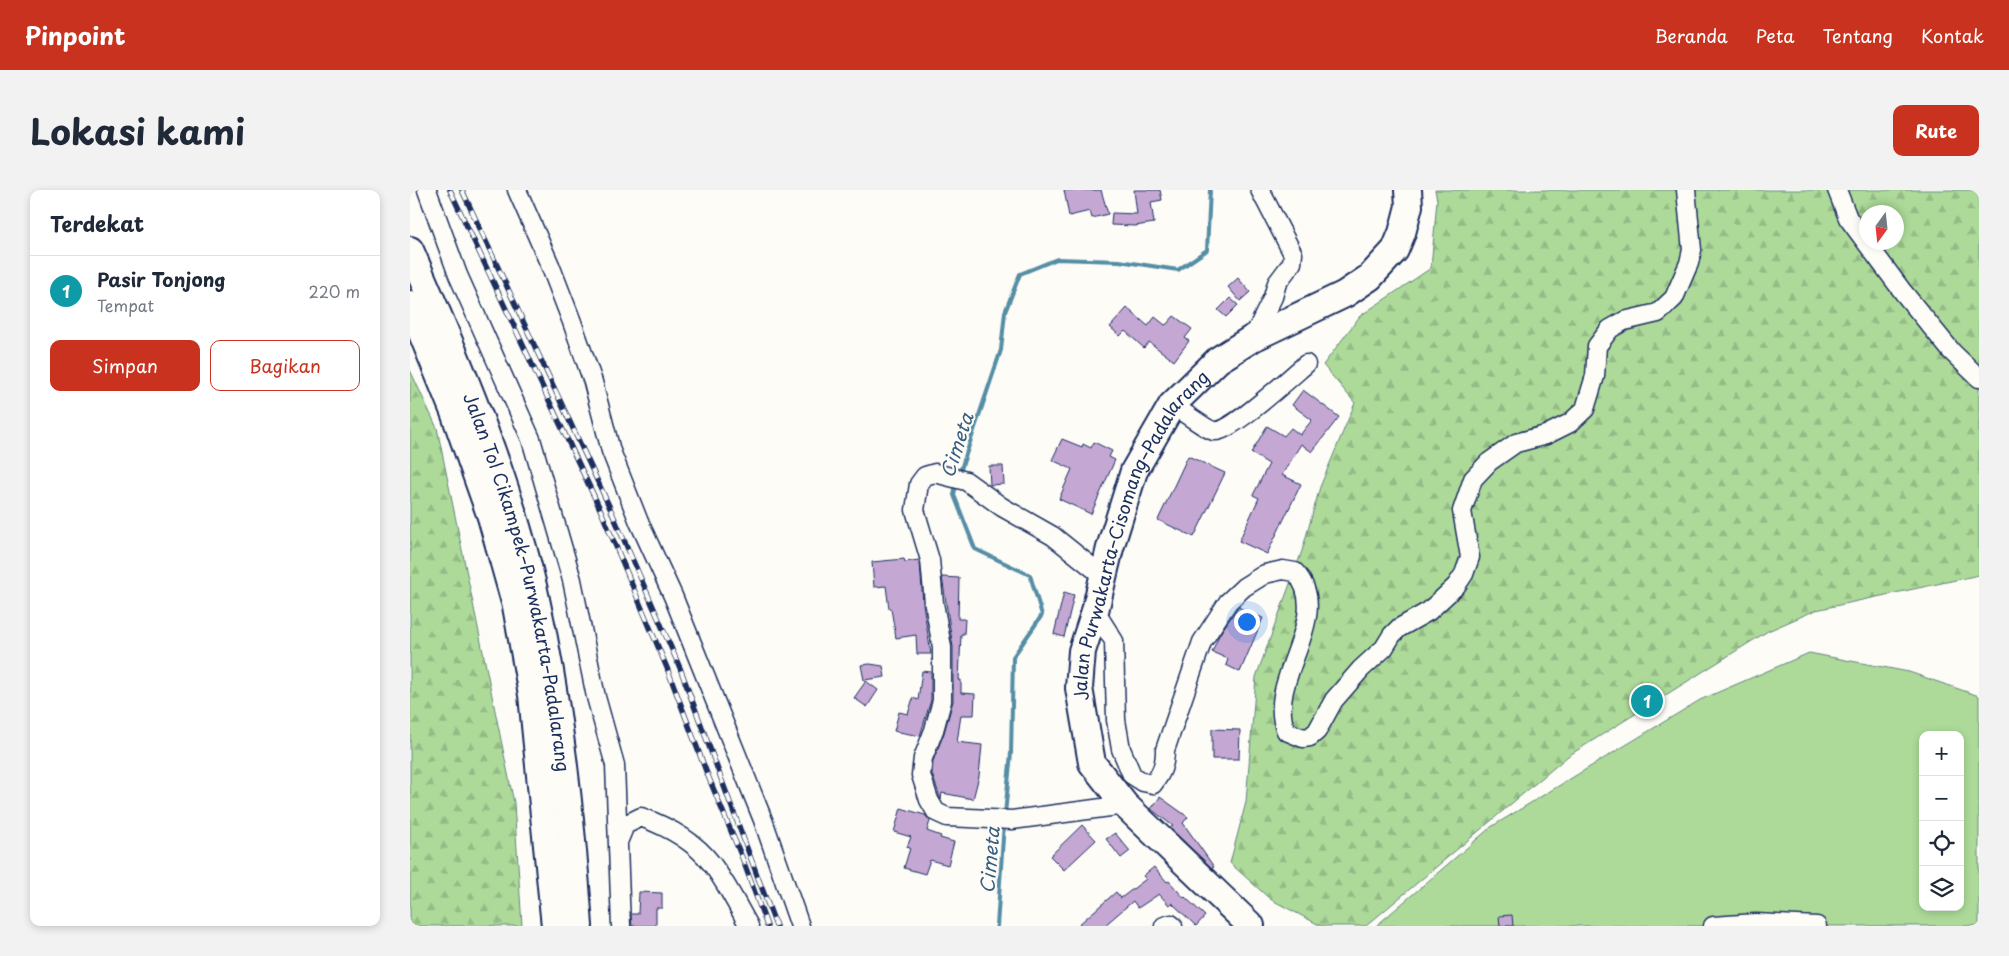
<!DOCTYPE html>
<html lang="id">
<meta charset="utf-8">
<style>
body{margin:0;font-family:"Playpen Sans",sans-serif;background:#f2f2f3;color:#1f2937}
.controls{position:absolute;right:15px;bottom:15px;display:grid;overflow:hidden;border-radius:10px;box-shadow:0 2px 8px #0003}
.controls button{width:45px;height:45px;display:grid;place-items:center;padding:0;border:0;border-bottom:1px solid #e0e1e3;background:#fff;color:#1f2937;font:25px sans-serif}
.compass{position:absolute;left:1449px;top:15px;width:45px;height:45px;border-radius:50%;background:#fff;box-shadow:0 2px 8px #0003;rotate:195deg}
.you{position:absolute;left:836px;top:431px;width:18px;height:18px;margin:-12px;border:4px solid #fff;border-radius:50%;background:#1a73e8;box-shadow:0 0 0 8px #1a73e833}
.badge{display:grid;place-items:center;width:32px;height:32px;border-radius:50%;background:#c8321e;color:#fff;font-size:16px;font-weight:700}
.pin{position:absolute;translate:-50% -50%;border:2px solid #fff;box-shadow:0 1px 5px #0006}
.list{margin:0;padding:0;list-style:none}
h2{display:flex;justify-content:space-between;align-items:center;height:65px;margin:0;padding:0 20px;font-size:21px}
h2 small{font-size:16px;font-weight:400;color:#747a83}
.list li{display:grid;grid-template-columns:32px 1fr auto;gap:15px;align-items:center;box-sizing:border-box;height:70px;padding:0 20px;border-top:1px solid #e0e1e3}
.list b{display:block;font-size:19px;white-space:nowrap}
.list p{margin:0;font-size:16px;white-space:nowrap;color:#747a83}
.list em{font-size:16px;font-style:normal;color:#747a83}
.actions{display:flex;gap:10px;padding:15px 20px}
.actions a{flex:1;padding:11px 0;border:1px solid #c8321e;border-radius:10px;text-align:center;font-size:18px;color:#c8321e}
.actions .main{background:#c8321e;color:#fff}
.icon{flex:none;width:28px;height:28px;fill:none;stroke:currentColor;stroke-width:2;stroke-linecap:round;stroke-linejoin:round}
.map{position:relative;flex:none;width:1569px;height:736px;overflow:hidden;border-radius:10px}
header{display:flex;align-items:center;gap:30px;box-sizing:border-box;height:70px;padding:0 25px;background:#c8321e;color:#fff}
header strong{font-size:24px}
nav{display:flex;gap:28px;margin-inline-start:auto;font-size:18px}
.intro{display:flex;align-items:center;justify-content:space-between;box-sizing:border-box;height:120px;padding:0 30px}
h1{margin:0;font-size:35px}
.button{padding:12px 22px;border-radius:10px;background:#c8321e;color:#fff;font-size:18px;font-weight:700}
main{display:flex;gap:30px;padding:0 30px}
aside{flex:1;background:#fff;border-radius:10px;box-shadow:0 2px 8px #0003}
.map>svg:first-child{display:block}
.green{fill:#adda99;stroke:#64847c;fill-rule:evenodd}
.forest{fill:url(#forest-firs);stroke:#64847c;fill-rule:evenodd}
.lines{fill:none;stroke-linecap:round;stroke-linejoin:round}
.stream{stroke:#548da5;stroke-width:4}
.building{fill:#c4a7d3;stroke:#1b2f5e}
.minor-casing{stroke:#1b2f5e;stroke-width:21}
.highway-casing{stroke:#1b2f5e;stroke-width:30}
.minor{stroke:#fdfcf7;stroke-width:18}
.highway{stroke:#fdfcf7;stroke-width:26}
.rail-casing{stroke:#1b2f5e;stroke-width:5.5}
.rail{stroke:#fdfcf7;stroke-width:4;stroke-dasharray:11;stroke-linecap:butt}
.labels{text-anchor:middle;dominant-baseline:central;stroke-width:4;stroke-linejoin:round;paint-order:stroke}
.street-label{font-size:18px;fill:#1b2f5e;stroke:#fdfcf7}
.water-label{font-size:19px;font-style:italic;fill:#385e81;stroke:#fdfcf7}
</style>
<header>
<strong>Pinpoint</strong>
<nav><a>Beranda</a><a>Peta</a><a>Tentang</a><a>Kontak</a></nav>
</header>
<div class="intro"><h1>Lokasi kami</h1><a class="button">Rute</a></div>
<main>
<aside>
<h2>Terdekat<small></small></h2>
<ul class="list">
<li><span class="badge" style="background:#0f9aa8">1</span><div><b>Pasir Tonjong</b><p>Tempat</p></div><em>220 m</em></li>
</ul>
<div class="actions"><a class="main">Simpan</a><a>Bagikan</a></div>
</aside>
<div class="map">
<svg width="1569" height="736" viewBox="0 0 1569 736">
<defs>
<pattern id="forest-firs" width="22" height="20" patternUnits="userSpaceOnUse" patternTransform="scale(1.25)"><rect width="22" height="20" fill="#adda99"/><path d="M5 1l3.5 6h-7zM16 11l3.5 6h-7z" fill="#94bb86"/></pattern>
</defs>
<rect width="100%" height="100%" fill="#fdfcf7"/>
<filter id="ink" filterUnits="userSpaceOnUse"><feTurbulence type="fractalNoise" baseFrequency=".02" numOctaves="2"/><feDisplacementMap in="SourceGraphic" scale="10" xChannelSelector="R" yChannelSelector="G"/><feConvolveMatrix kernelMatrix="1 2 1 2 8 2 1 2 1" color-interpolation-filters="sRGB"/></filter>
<g filter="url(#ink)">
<path class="green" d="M 1399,463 L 1499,482 L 1569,506 L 1569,736 L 966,736 L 1081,637 L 1290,510 ZM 1513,545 L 1550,545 L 1550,717 L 1513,717 Z"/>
<path class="forest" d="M 1025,0 L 1569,0 L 1569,385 L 1406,420 L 1358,441 L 1158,566 L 956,736 L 911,736 L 860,709 L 820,673 L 836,612 L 846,487 L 892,361 L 910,297 L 945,213 L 913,175 L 950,126 L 1021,78 L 1027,10 ZM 1456,22 L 1486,22 L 1486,52 L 1456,52 Z
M 0,180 L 27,238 L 104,613 L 112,736 L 0,736 Z"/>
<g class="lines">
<path class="stream" d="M 549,285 L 591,160 L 595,122 L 610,84 L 647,69 L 709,71 L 768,80 L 797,60 L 800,0
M 546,294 L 544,305 L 565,359 L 620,385 L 632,425 L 603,467 L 601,563 L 595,624
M 587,736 L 594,633"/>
</g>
<path class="building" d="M 654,0 L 691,0 L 698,24 L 682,28 L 680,21 L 659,26 Z
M 724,0 L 750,0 L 752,10 L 741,12 L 744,33 L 725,36 L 701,35 L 702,23 L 727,24 Z
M 828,88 L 840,102 L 830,111 L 818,97 Z
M 820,108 L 828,115 L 816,127 L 808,120 Z
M 717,118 L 738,136 L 745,127 L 755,135 L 757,134 L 764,126 L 782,139 L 775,148 L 779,151 L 764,171 L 739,152 L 734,158 L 715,141 L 710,146 L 700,137 Z
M 893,200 L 929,227 L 902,262 L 891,254 L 872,285 L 891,294 L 857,364 L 829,351 L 849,308 L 843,305 L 859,274 L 841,263 L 857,236 L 874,246 L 881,238 L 890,245 L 902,230 L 882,215 Z
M 652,249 L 672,257 L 673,254 L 681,258 L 684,252 L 702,261 L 699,267 L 705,270 L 681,324 L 649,309 L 662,279 L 642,270 Z
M 778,266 L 815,283 L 784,347 L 748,330 Z
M 579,276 L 593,276 L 594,294 L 580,295 Z
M 494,369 L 495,372 L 509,370 L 510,372 L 513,414 L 521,464 L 507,464 L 506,445 L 486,448 L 481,419 L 479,419 L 476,396 L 464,397 L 462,372 Z
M 532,387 L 549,388 L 548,429 L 555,429 L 554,444 L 551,444 L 549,490 L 551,490 L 551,503 L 565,504 L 564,525 L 551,525 L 547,552 L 572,555 L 569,586 L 563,609 L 532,603 L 531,610 L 522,584 L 523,571 L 534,543 L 543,511 L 543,457 Z
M 654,402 L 664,405 L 654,447 L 644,444 Z
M 828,417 L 853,428 L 830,482 L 816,475 L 818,469 L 802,462 L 809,445 Z
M 460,474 L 473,476 L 475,487 L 454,490 L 451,475 Z
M 512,481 L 521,482 L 521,510 L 510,546 L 484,541 L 489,522 L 498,524 L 503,508 L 508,510 Z
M 456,491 L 468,500 L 457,517 L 444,508 Z
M 802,539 L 830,540 L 829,569 L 802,569 Z
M 750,607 L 778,627 L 773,633 L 804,677 L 802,678 L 760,638 L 763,636 L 741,619 Z
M 491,618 L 515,625 L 520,631 L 517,641 L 531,646 L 530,648 L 544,652 L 538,675 L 520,670 L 515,684 L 494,678 L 500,658 L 497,657 L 501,647 L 484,642 Z
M 672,635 L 686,650 L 654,680 L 640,666 Z
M 705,643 L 720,661 L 711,668 L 696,649 Z
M 744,677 L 757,692 L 759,691 L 774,708 L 775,707 L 795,726 L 786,736 L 762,713 L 759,715 L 749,704 L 728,718 L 723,711 L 694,736 L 667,736 L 706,702 L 711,708 L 736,689 L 733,686 Z
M 229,702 L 252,703 L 252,718 L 246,718 L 246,736 L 222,736 L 221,724 L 228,724 Z
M 1102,725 L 1103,736 L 1090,736 L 1089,726 Z"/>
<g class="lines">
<defs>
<path id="minor" d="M 17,0 L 48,85 L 121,249 L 162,390 L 186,507 L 205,575 L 211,736
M 107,0 L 140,75 L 162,132 L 183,192 L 201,261 L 229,332 L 263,406 L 353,630 L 390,736
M 1427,0 L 1438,28 L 1493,102 L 1542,162 L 1569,188
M 843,148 L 863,107 L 867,93 L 882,73 L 883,64 L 850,0
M 762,215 C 771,220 797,240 804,241 C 819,244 882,186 896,174
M 693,386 L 643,346 L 592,317 L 556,291 L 525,283 L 515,286 L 509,294 L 505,320 L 520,370 L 524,413 L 532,457 L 532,511 L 524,540 L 513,568 L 511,585 L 519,610 L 526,622 L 537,627 L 602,630 L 715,615
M 685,421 L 704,451 L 706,530 L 711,559 L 722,585 L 733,592 L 743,594 C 752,583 755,574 755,560 L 792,452 L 818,412 L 834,397 L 855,384 L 873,380 L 885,382 C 926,427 854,490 876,541 L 893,548 L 900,547 L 907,541 L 924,510 L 951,479 L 974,458 L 982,445 L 989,438 L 1019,421 L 1046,396 L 1054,384 L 1060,367 L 1052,321 L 1063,289 L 1079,272 L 1106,253 L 1136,245 L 1160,233 L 1175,219 L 1185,186 L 1187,156 L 1200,139 L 1214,131 L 1248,123 L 1264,108 L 1279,73 L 1282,60 L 1276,0
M 208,652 L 215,635 L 231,627 C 256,636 284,651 301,673 C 316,692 327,715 339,736
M 754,736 L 761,734 L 763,736
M 1303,736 L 1346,733 L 1407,736"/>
<g id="highway">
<path id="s1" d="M 0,60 C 48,170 96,282 124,400 C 149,511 161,623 169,736"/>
<path d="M 0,114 L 44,222 L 81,327 L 106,416 L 122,505 L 145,736"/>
<path id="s2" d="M 841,736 L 715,615 L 682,573 L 669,498 L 672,461 L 685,421 L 700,358 L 724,281 L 762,215 L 808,170 L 843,148 L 935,104 L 960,87 L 985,60 L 992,43 L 999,16 L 998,0"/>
</g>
</defs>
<use href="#minor" class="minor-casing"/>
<use href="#highway" class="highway-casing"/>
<use href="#minor" class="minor"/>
<use href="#highway" class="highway"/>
<defs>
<path id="rail" d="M 40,0 L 191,321 L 257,478 L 296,581 L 333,670 L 357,736
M 52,0 L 200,318 L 270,478 L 366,736"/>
</defs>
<use href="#rail" class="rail-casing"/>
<use href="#rail" class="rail"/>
</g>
</g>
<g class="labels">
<g class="street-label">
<text stroke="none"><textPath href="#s2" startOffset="471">Jalan Purwakarta–Cisomang–Padalarang</textPath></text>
<text stroke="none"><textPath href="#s1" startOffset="351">Jalan Tol Cikampek–Purwakarta–Padalarang</textPath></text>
</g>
<g class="water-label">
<text transform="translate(546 255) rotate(-72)">Cimeta</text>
<text transform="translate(579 670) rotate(-85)">Cimeta</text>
</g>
</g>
</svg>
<div class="controls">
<button>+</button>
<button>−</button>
<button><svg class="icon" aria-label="locate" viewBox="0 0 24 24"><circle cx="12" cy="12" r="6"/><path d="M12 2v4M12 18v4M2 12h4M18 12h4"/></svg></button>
<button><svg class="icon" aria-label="layers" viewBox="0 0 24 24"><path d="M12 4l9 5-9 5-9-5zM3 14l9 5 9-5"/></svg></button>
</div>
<svg class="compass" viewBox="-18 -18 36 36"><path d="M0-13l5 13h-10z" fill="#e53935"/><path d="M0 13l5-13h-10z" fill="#747a83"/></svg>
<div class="you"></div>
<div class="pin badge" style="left:1237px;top:511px;background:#0f9aa8">1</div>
</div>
</main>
